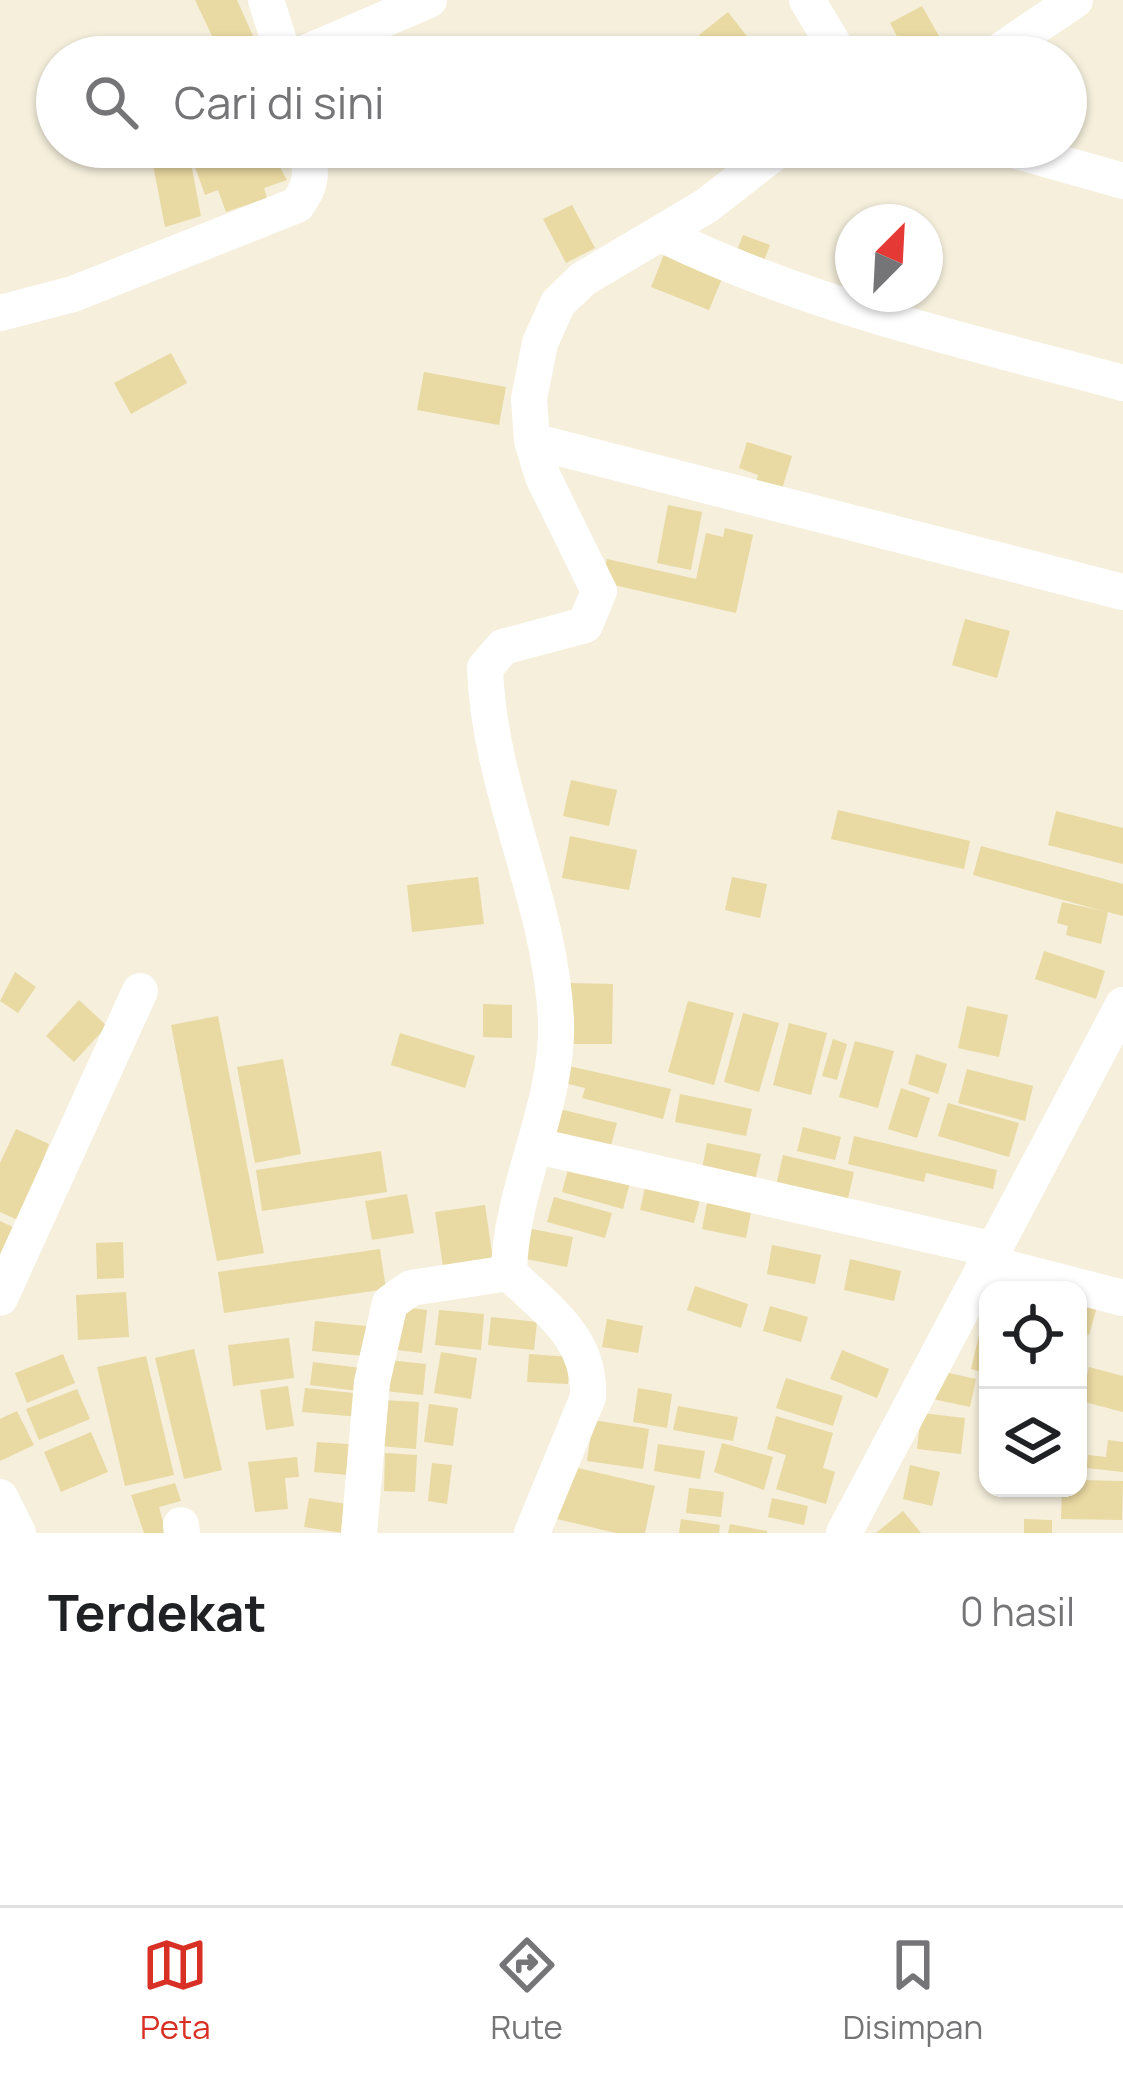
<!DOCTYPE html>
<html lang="id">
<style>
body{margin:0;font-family:Manrope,sans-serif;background:#f2f2f2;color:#202124}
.controls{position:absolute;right:36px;bottom:36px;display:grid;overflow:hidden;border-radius:24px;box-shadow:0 3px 9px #0004}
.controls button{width:108px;height:108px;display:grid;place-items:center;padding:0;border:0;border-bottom:3px solid #e0e0e0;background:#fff;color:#202124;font:60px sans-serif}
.compass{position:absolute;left:835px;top:204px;width:108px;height:108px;border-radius:50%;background:#fff;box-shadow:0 3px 9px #0004;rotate:24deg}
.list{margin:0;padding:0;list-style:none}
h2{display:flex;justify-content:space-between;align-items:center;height:156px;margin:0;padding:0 48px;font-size:51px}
h2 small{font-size:39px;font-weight:400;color:#757577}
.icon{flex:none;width:66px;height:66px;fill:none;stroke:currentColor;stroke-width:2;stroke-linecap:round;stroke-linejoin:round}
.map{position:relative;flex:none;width:1123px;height:1533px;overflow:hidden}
.search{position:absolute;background:#fff;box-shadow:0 3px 9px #0004;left:36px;right:36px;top:36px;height:132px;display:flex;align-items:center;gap:30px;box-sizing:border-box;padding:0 42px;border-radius:66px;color:#757577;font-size:45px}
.sheet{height:372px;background:#fff}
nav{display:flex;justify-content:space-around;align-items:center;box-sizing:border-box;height:168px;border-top:3px solid #e0e0e0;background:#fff;font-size:33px;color:#757577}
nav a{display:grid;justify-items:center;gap:6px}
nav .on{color:#d93025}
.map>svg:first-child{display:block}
.building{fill:#e9d9a2}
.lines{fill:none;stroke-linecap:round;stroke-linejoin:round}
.minor{stroke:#fff;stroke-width:36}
</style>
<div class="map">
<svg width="1123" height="1533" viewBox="0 0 1123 1533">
<rect width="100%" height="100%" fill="#f5efdc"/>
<path class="building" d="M 195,0 L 237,0 L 258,47 L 222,57 Z
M 922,6 L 948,52 L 938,57 L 908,57 L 890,23 Z
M 728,12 L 749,39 L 725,57 L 716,57 L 699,35 Z
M 235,147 L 269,147 L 287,180 L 264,188 L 267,198 L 226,212 L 218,190 L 205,195 L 193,161 Z
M 507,147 L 536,147 L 518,161 Z
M 190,158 L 201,216 L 165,227 L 153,165 Z
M 572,205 L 595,248 L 566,263 L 543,219 Z
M 743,235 L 770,245 L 760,271 L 733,261 Z
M 665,252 L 723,276 L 709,310 L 651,287 Z
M 171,353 L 187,383 L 131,414 L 114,383 Z
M 424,372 L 506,387 L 499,425 L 417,410 Z
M 747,442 L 792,456 L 779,499 L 753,491 L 758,475 L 739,468 Z
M 668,505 L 702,512 L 691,570 L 657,563 Z
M 725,528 L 753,535 L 736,613 L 601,582 L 607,559 L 696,579 L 706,533 L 723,537 Z
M 965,619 L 1010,631 L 997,678 L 952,665 Z
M 571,780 L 617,790 L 609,826 L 563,816 Z
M 838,810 L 970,841 L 964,869 L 831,839 Z
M 1056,811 L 1123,828 L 1123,864 L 1048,845 Z
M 570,836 L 637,850 L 629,890 L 562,878 Z
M 981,846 L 1123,884 L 1123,916 L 1108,912 L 1101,944 L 1066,935 L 1068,926 L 1057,923 L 1062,902 L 1103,911 L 973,875 Z
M 478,877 L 484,924 L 412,932 L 407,885 Z
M 732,877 L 767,884 L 760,918 L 725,910 Z
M 1044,951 L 1105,971 L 1096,999 L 1035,979 Z
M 15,972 L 36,987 L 18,1013 L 0,1001 Z
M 568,983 L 613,984 L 612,1044 L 567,1044 Z
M 79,1000 L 107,1026 L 74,1062 L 46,1036 Z
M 688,1001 L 734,1013 L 714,1085 L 668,1072 Z
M 483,1004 L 512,1005 L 512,1038 L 483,1037 Z
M 967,1006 L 1008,1015 L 999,1057 L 958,1048 Z
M 743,1013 L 779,1023 L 759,1092 L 724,1082 Z
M 218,1016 L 264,1253 L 217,1261 L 171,1025 Z
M 789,1023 L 827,1033 L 811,1095 L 773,1085 Z
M 400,1033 L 475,1056 L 465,1088 L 391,1065 Z
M 833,1039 L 847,1044 L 837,1080 L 822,1076 Z
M 855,1041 L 894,1051 L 878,1108 L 839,1097 Z
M 916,1054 L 947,1064 L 938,1094 L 908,1084 Z
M 283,1059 L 301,1154 L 255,1163 L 237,1067 Z
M 564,1065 L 671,1089 L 663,1119 L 582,1098 L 585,1088 L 560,1082 Z
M 967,1069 L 1033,1086 L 1025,1121 L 958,1103 Z
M 901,1088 L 930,1098 L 917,1138 L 888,1129 Z
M 680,1094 L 752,1109 L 746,1136 L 675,1122 Z
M 948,1103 L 1019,1123 L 1009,1157 L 938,1136 Z
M 555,1108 L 617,1123 L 609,1153 L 548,1138 Z
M 803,1127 L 841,1137 L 835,1160 L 797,1151 Z
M 16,1129 L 49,1144 L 20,1221 L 0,1212 L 0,1163 Z
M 854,1136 L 997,1170 L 993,1189 L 926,1173 L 924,1182 L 848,1164 Z
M 707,1143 L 761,1154 L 754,1185 L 701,1174 Z
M 381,1151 L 387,1192 L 262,1211 L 256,1170 Z
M 783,1155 L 854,1172 L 846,1207 L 775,1190 Z
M 571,1158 L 632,1175 L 623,1209 L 562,1192 Z
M 646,1183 L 701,1196 L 694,1223 L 640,1210 Z
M 709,1193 L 753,1202 L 746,1238 L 702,1229 Z
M 407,1194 L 414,1233 L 372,1240 L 365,1201 Z
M 554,1197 L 612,1213 L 605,1238 L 547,1222 Z
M 485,1205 L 493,1260 L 443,1267 L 435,1212 Z
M 0,1221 L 17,1229 L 0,1264 Z
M 527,1228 L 573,1237 L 567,1267 L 521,1258 Z
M 123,1242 L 124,1278 L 97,1279 L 96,1243 Z
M 772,1245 L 821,1255 L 815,1284 L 767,1274 Z
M 380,1249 L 386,1289 L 224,1313 L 218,1272 Z
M 850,1259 L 901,1271 L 894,1301 L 844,1290 Z
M 695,1286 L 748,1304 L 741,1328 L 687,1310 Z
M 126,1292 L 129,1337 L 78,1340 L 76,1295 Z
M 1078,1293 L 1099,1300 L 1089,1335 L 1078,1332 Z
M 770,1306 L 808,1317 L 801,1342 L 763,1331 Z
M 402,1307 L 427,1310 L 422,1353 L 396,1350 Z
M 439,1310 L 484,1314 L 481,1350 L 435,1345 Z
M 491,1317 L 537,1322 L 534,1350 L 488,1345 Z
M 607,1319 L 643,1326 L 638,1353 L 602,1347 Z
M 315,1321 L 377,1327 L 375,1357 L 312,1351 Z
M 979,1335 L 988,1337 L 988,1374 L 971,1369 Z
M 289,1338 L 294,1378 L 233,1386 L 228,1345 Z
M 194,1349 L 222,1470 L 184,1479 L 155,1358 Z
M 842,1350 L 889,1369 L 877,1398 L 830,1379 Z
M 441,1352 L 477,1358 L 471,1399 L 434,1393 Z
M 63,1354 L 75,1383 L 27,1403 L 15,1373 Z
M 529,1354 L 570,1357 L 568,1384 L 527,1382 Z
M 146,1356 L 174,1475 L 125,1486 L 97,1367 Z
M 388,1360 L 426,1364 L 423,1395 L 385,1391 Z
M 313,1362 L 361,1368 L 358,1391 L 310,1385 Z
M 1089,1367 L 1123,1376 L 1123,1412 L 1081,1401 Z
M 940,1371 L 976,1379 L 970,1407 L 933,1399 Z
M 786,1378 L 843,1396 L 833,1426 L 776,1408 Z
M 288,1386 L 294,1426 L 266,1430 L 260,1390 Z
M 305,1388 L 363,1394 L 360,1417 L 302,1412 Z
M 638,1388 L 672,1394 L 667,1428 L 633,1422 Z
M 77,1389 L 90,1419 L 39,1440 L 26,1409 Z
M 382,1400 L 419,1402 L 416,1449 L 379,1446 Z
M 429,1404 L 458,1408 L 453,1446 L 424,1442 Z
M 678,1406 L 738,1417 L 733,1441 L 673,1430 Z
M 17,1411 L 34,1445 L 0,1461 L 0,1419 Z
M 921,1413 L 965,1418 L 961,1454 L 917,1449 Z
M 776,1416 L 833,1433 L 823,1468 L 835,1472 L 826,1504 L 776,1489 L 786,1455 L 767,1449 Z
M 593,1420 L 649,1429 L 643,1469 L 587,1461 Z
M 91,1432 L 108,1472 L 61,1492 L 44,1452 Z
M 1108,1440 L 1123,1442 L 1123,1472 L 1087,1468 L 1088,1455 L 1106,1457 Z
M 317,1442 L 363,1445 L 361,1476 L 314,1472 Z
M 722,1443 L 773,1457 L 764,1490 L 714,1472 Z
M 658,1444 L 705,1451 L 700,1479 L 654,1471 Z
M 385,1453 L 417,1455 L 415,1492 L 384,1491 Z
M 297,1457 L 299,1477 L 285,1478 L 288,1509 L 255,1512 L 248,1462 Z
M 432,1463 L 452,1465 L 447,1504 L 428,1501 Z
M 910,1465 L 940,1472 L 932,1506 L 903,1499 Z
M 569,1466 L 655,1486 L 645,1533 L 616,1533 L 557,1519 Z
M 1078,1480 L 1123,1481 L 1122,1520 L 1061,1519 L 1062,1488 L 1078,1488 Z
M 175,1483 L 181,1501 L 159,1507 L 166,1533 L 144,1533 L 131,1495 Z
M 689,1488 L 724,1492 L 721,1517 L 686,1513 Z
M 309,1498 L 359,1506 L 343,1533 L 304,1527 Z
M 772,1498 L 808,1506 L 804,1525 L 768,1517 Z
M 903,1511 L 921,1533 L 876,1533 Z
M 681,1519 L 720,1525 L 719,1533 L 679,1533 Z
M 1024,1519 L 1052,1520 L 1052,1533 L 1024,1533 Z
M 730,1524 L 767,1531 L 767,1533 L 728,1533 Z"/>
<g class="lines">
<path class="minor" d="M 266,0 L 284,57
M 807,0 L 841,57
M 296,57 L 429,0
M 991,57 L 1075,0
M 1003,147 L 1123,181
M 661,234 C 807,305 966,341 1123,383
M 0,313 L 73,294 L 297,205 C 312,185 313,171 305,147
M 532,441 L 1123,592
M 537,1146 L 991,1249
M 984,1262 L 1123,1298
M 0,1298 L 140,991
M 0,1497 L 18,1533
M 181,1525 L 182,1533
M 359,1533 L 372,1382 L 390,1303 L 411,1288 L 509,1273
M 532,1533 L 588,1397 C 591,1338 548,1311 509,1273 C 510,1188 559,1106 556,1020 C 550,898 489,789 485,668 L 503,647 L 585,625 L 599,591 L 543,477 L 532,441 L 529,399 L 540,343 L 558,303 L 583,279 L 706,206 L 782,147
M 844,1533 L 1123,1005"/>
</g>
</svg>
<div class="controls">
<button><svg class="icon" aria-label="locate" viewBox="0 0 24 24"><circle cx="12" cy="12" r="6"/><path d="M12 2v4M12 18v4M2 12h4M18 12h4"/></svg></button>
<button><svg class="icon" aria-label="layers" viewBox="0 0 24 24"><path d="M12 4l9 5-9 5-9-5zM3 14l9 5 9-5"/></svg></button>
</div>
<svg class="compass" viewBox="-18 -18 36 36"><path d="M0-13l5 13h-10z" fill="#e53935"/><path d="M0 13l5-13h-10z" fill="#757577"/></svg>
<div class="search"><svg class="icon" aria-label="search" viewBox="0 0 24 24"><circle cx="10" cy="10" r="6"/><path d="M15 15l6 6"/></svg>Cari di sini</div>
</div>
<section class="sheet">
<h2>Terdekat<small>0 hasil</small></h2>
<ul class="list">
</ul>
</section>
<nav>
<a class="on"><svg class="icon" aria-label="map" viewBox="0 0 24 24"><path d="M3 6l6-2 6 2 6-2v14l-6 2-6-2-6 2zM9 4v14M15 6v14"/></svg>Peta</a>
<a><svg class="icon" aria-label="directions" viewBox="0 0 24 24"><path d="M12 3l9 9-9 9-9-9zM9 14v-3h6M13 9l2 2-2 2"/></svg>Rute</a>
<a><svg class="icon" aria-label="saved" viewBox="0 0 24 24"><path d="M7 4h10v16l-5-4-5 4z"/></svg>Disimpan</a>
</nav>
